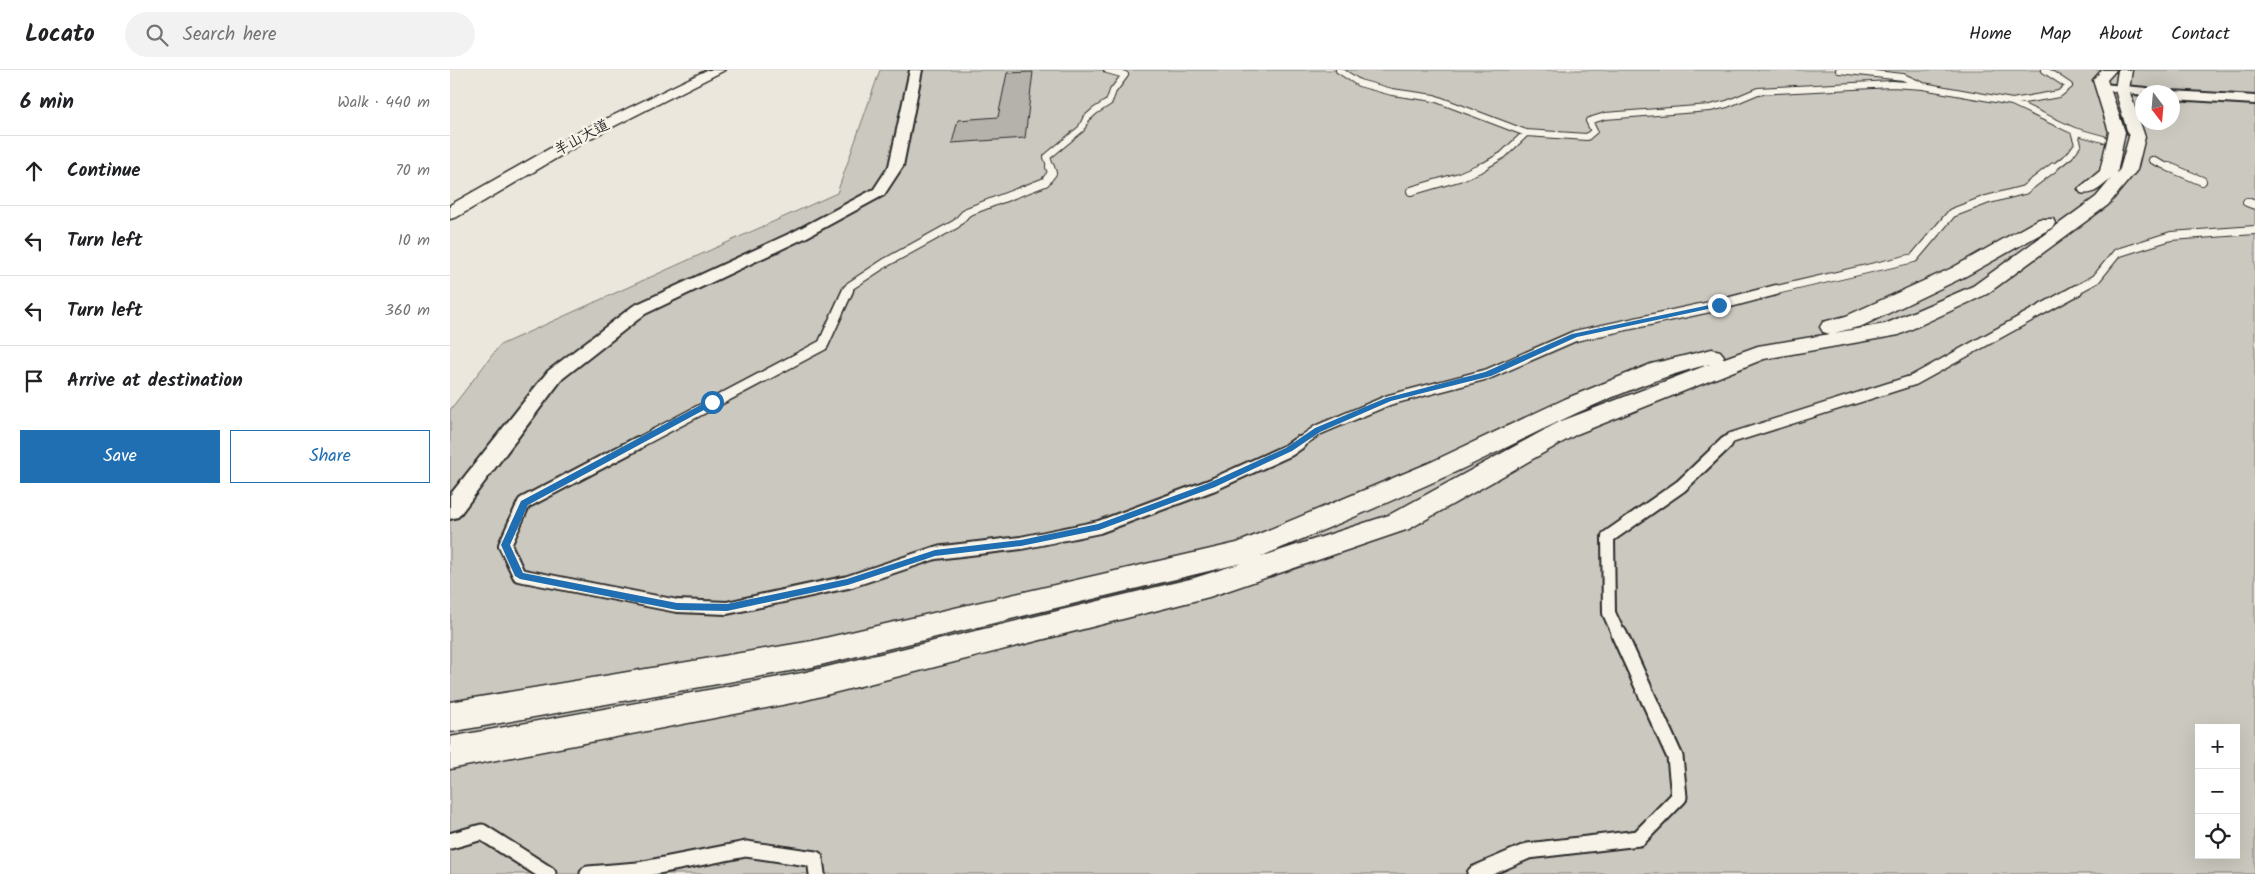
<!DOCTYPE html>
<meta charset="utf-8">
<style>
body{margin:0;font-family:Kalam,"LXGW WenKai TC",sans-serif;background:#f2f2f2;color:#202124}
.controls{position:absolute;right:15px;bottom:15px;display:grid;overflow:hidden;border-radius:0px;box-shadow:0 5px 20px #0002}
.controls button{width:45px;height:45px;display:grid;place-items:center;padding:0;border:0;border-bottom:1px solid #e0e0e0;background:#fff;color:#202124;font:25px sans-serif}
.compass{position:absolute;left:1685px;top:15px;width:45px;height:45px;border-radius:50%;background:#fff;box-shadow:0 5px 20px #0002;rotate:164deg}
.stop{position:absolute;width:15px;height:15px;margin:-11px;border:4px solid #1f6fb2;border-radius:50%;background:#fff}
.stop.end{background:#1f6fb2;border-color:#fff;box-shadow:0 1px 5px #0008}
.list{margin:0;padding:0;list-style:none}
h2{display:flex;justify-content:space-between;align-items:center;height:65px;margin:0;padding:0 20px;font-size:21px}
h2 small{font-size:16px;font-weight:400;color:#757577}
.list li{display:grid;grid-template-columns:32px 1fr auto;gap:15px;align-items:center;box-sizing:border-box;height:70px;padding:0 20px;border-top:1px solid #e0e0e0}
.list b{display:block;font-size:19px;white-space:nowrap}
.list em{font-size:16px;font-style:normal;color:#757577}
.actions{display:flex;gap:10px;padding:15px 20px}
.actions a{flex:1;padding:11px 0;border:1px solid #1f6fb2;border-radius:0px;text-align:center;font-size:18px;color:#1f6fb2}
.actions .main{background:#1f6fb2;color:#fff}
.icon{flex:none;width:28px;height:28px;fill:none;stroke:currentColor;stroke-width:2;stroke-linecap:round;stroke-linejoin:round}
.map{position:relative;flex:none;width:1805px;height:804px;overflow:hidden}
header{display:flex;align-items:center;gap:30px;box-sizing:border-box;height:70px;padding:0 25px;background:#fff;border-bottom:1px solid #e0e0e0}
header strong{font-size:24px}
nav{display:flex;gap:28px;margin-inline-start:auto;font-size:18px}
.search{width:350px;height:45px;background:#f2f2f2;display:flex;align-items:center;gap:12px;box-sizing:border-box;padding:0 18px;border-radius:28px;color:#757577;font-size:19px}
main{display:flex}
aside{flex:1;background:#fff}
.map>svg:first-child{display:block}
.green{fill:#cbc8bf;stroke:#7b7a75;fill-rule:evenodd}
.building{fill:#b5b2ab;stroke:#2b2b2b}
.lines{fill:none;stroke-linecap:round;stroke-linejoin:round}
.lane-far4-casing{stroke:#2b2b2b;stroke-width:8}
.lane-far3-casing{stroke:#2b2b2b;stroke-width:10}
.lane-far2-casing{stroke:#2b2b2b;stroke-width:13}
.lane-far1-casing{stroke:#2b2b2b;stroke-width:16}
.lane-casing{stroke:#2b2b2b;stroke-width:19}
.street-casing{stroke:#2b2b2b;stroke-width:4}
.secondary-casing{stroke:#2b2b2b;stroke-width:3}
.primary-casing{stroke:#2b2b2b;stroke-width:3}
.lane-far4{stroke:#f7f3e8;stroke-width:6}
.lane-far3{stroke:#f7f3e8;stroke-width:8}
.lane-far2{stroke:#f7f3e8;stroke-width:10}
.lane-far1{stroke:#f7f3e8;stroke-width:12}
.lane{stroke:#f7f3e8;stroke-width:15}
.street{fill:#f7f3e8;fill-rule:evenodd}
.secondary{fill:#f7f3e8;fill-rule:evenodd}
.primary{fill:#f7f3e8;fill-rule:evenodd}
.route{fill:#1f6fb2}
.labels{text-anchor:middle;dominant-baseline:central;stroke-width:5;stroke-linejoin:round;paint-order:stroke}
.far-street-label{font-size:15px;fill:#2b2b2b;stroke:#f7f3e8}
</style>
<header>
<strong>Locato</strong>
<div class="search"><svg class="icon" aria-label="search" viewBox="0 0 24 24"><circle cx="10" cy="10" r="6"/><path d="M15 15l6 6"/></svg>Search here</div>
<nav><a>Home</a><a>Map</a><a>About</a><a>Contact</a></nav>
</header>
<main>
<aside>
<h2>6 min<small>Walk · 440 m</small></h2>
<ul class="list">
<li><svg class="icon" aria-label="ahead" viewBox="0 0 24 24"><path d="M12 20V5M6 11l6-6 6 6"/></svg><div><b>Continue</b></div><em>70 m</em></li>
<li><svg class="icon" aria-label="left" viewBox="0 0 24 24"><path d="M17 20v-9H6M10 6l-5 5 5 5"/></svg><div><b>Turn left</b></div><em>10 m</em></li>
<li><svg class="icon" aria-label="left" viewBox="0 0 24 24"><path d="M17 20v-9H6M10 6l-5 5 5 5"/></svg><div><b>Turn left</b></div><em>360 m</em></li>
<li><svg class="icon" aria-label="arrive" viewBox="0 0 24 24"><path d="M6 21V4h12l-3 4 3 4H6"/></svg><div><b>Arrive at destination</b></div></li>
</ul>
<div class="actions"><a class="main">Save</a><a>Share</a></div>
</aside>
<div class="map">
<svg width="1805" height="804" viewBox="0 0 1805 804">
<rect width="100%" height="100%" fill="#ebe7dd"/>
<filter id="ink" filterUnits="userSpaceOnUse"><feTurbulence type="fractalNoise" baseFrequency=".02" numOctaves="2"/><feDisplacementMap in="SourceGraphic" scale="10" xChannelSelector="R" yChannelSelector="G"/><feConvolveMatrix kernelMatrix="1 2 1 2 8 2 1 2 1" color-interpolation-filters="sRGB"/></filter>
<g filter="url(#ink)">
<path class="green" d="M 430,0 L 1805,0 L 1805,804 L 0,804 L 0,340 L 50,275 L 387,123 ZM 1692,22 L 1722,22 L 1722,52 L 1692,52 ZM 1749,658 L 1786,658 L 1786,785 L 1749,785 Z"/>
<path class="building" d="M 583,2 L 575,68 L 502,73 L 508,50 L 548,47 L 557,3 Z"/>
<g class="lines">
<defs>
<path id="lane-far4" d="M 889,0 L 909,13 L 942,22 L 984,28 L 1076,63 L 1137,67 L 1144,61 L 1139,51 L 1155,46 L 1260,38 L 1277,34 L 1308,21 L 1442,14 L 1473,16 L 1562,32 L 1624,61 L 1628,74 L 1620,85 L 1602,99
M 1389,0 L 1453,7 L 1471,15
M 1562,32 L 1609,24 L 1619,16 L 1595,0
M 1624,61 L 1653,69
M 1702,90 L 1722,99
M 601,99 L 597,87 L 631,59 L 636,49 L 645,41 L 659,32 L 663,21 L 675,5 L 657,0
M 1029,99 L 1053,85 L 1076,63"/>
<path id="lane-far3" d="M 1719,97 L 1752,111
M 961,121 L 1009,107 L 1032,97
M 1797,132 L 1805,135
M 398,221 L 400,216 L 435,193 L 506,154 L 517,142 L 595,112 L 602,103 L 600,97
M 1322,221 L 1464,188 L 1502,143 L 1536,130 L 1574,120 L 1604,97
M 1624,221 L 1646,209 L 1667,183 L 1721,166 L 1805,160"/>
<path id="lane-far2" d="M 186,374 L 373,275 L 398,220
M 848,374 L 868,360 L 939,330 L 1038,304 L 1125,266 L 1269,235 L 1326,220
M 1275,374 L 1281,368 L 1464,310 L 1627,220"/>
<path id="lane-far1" d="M 188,373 L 74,433 L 55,475 L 69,505 L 227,536 L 277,538 L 398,512 L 485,483 L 571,473 L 649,457 L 762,415 L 839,380 L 849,373
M 1169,565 L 1159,543 L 1158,467 L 1231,416 L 1276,373"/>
<path id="lane" d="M 0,771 L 32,762 L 98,804
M 138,804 L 188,800 L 296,779 L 365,789 L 367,804
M 1025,804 L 1078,781 L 1189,768 L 1229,727 L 1225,687 L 1169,564"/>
<path id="street" d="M 460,0 L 472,0 L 453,96 L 434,125 L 355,168 L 195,244 L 112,309 L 8,447 L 0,449 L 0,425 L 98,301 L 183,236 L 343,162 L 424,119 L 439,96 Z
M 1652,14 L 1697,18 L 1703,22 L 1692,22 L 1692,25 L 1648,19 L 1646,17 Z
M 1722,21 L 1805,26 L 1805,34 L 1722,29 L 1722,22 L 1718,22 Z"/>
<path id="secondary" d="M 1652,0 L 1666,0 L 1657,10 L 1675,62 L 1667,103 L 1670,99 L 1679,67 L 1665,20 L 1668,0 L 1682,0 L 1679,20 L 1695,67 L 1687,100 L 1658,135 L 1537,224 L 1449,265 L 1314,289 L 1127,364 L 959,459 L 759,527 L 352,631 L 0,699 L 0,667 L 352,603 L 744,508 L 792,493 L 362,597 L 0,662 L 0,632 L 362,571 L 787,473 L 979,393 L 1115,329 L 1201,294 L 1262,279 L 1270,281 L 1274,286 L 1272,289 L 1308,276 L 1380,264 L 1373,262 L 1370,257 L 1373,252 L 1396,246 L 1502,198 L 1589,149 L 1603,149 L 1605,153 L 1603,157 L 1516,206 L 1412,256 L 1384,263 L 1435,254 L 1523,216 L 1646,127 L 1661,109 C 1652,116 1644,126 1631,123 L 1628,119 L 1650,101 L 1659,62 L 1643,10 ZM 1260,294 L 1109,352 L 939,445 L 810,487 C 873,460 936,434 999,405 C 1085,365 1167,317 1260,294 Z"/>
<path id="primary" d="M 257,0 L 275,0 L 139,69 L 7,147 L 0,149 L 0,135 L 127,63 Z"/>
</defs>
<use href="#lane-far4" class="lane-far4-casing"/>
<use href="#lane-far3" class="lane-far3-casing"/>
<use href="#lane-far2" class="lane-far2-casing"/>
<use href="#lane-far1" class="lane-far1-casing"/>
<use href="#lane" class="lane-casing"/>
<use href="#street" class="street-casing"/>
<use href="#secondary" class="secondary-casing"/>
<use href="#primary" class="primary-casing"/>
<use href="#lane-far4" class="lane-far4"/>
<use href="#lane-far3" class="lane-far3"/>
<use href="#lane-far2" class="lane-far2"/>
<use href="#lane-far1" class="lane-far1"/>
<use href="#lane" class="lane"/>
<use href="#street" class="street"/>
<use href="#secondary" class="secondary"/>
<use href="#primary" class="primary"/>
</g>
</g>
<path class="route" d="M 1269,233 L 1272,236 L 1127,267 L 1041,306 L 941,331 L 870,362 L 842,381 L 765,417 L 649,460 L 571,476 L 485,486 L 398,515 L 277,541 L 227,540 L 70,509 L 65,506 L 51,475 L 71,431 L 260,330 L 265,330 L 265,334 L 78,435 L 60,475 L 73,503 L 227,533 L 277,534 L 397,509 L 485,480 L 571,470 L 648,454 L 759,413 L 836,378 L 865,358 L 936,328 L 1035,302 L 1122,264 Z"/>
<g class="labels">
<g class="far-street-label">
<text transform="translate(132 68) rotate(-28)">羊山大道</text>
</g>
</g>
</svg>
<div class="controls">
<button>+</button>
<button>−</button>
<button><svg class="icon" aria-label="locate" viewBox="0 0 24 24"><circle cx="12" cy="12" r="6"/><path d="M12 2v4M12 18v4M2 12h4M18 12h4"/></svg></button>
</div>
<svg class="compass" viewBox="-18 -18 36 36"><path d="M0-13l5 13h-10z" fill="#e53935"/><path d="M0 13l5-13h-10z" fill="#757577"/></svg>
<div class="stop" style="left:262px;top:332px"></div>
<div class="stop end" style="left:1269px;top:235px"></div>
</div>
</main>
